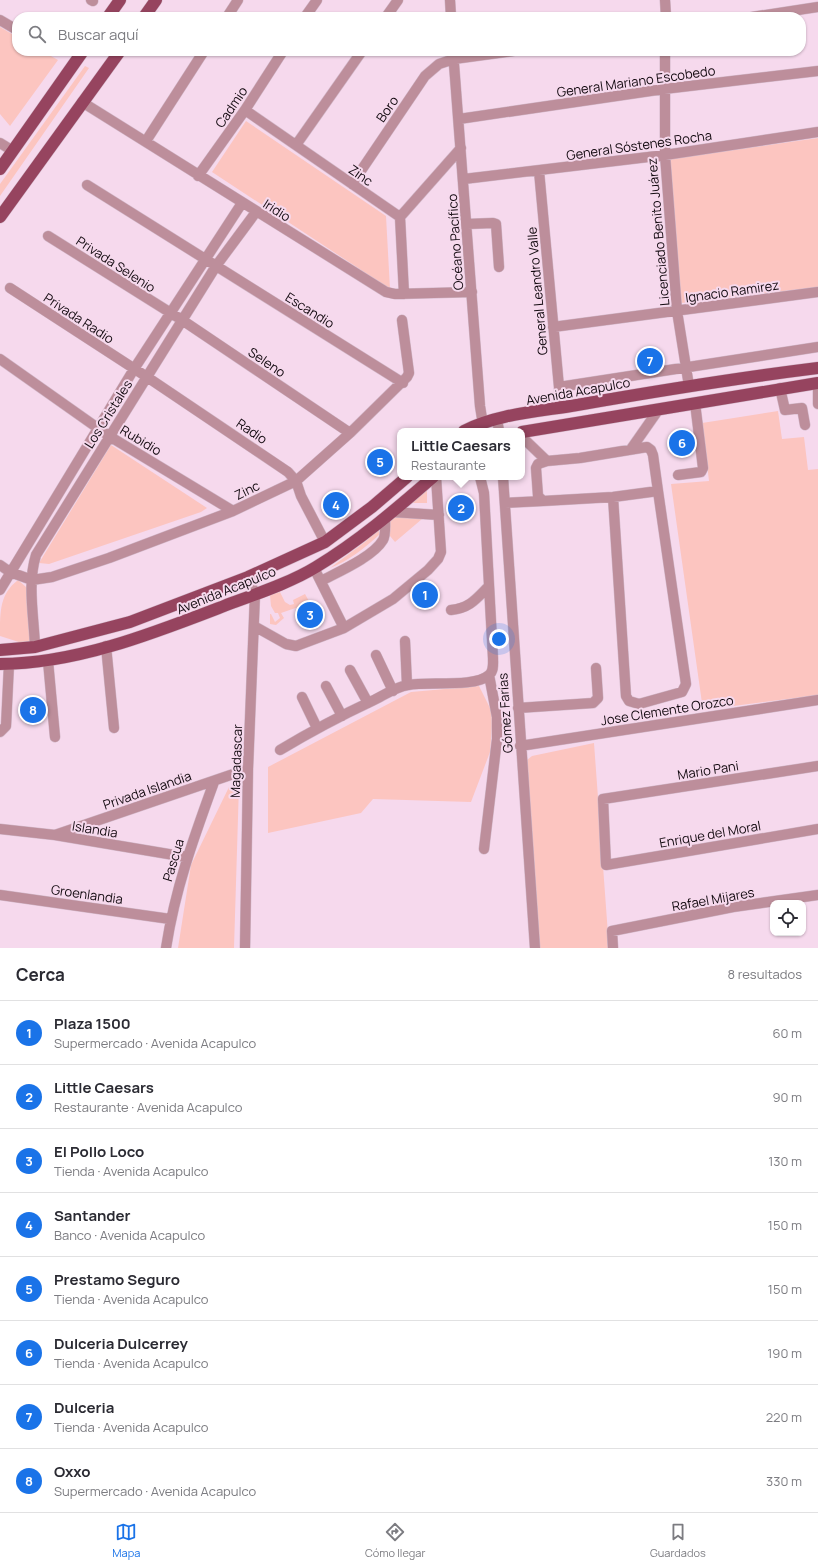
<!DOCTYPE html>
<html lang="es">
<meta charset="utf-8">
<style>
body{margin:0;font-family:Manrope,sans-serif;background:#f7f7f7;color:#2b2b33}
.controls{position:absolute;right:12px;bottom:12px;display:grid;overflow:hidden;border-radius:8px;box-shadow:0 1px 3px #0004}
.controls button{width:36px;height:36px;display:grid;place-items:center;padding:0;border:0;border-bottom:1px solid #e1e1e2;background:#fff;color:#2b2b33;font:20px sans-serif}
.you{position:absolute;left:499px;top:639px;width:14px;height:14px;margin:-10px;border:3px solid #fff;border-radius:50%;background:#1a73e8;box-shadow:0 0 0 6px #1a73e833}
.badge{display:grid;place-items:center;width:26px;height:26px;border-radius:50%;background:#1a73e8;color:#fff;font-size:13px;font-weight:700}
.pin{position:absolute;translate:-50% -50%;border:2px solid #fff;box-shadow:0 1px 4px #0006}
.popup{position:absolute;left:397px;top:428px;width:128px;height:52px;box-sizing:border-box;display:grid;place-content:center;border-radius:8px;background:#fff;filter:drop-shadow(0 1px 3px #0005);font-size:13px;white-space:nowrap;color:#7c7c81}
.popup b{font-size:15px;color:#2b2b33}
.popup::after{content:'';position:absolute;left:50%;top:100%;margin-left:-8px;border:8px solid transparent;border-top-color:#fff}
.list{margin:0;padding:0;list-style:none}
h2{display:flex;justify-content:space-between;align-items:center;height:52px;margin:0;padding:0 16px;font-size:17px}
h2 small{font-size:13px;font-weight:400;color:#7c7c81}
.list li{display:grid;grid-template-columns:26px 1fr auto;gap:12px;align-items:center;box-sizing:border-box;height:64px;padding:0 16px;border-top:1px solid #e1e1e2}
.list b{display:block;font-size:15px;white-space:nowrap}
.list p{margin:0;font-size:13px;white-space:nowrap;color:#7c7c81}
.list em{font-size:13px;font-style:normal;color:#7c7c81}
.icon{flex:none;width:22px;height:22px;fill:none;stroke:currentColor;stroke-width:2;stroke-linecap:round;stroke-linejoin:round}
.map{position:relative;flex:none;width:818px;height:948px;overflow:hidden}
.search{position:absolute;background:#fff;box-shadow:0 1px 3px #0004;left:12px;right:12px;top:12px;height:44px;display:flex;align-items:center;gap:10px;box-sizing:border-box;padding:0 14px;border-radius:16px;color:#7c7c81;font-size:15px}
.sheet{height:564px;background:#fff}
nav{display:flex;justify-content:space-around;align-items:center;box-sizing:border-box;height:56px;border-top:1px solid #e1e1e2;background:#fff;font-size:11px;color:#7c7c81}
nav a{display:grid;justify-items:center;gap:2px}
nav .on{color:#1a73e8}
.map>svg:first-child{display:block}
.green{fill:#fcc5c0}
.lines{fill:none;stroke-linecap:round;stroke-linejoin:round}
.minor-casing{stroke:#d2b8c9;stroke-width:11}
.major-casing{stroke:#d2b8c9;stroke-width:13}
.minor{stroke:#bd8e9b;stroke-width:10}
.major{stroke:#96445f;stroke-width:12}
.labels{text-anchor:middle;dominant-baseline:central;stroke-width:4;stroke-linejoin:round;paint-order:stroke}
.street-label{font-size:13px;fill:#12090f;stroke:#f6d9ed}
</style>
<div class="map">
<svg width="818" height="948" viewBox="0 0 818 948">
<rect width="100%" height="100%" fill="#f6d9ed"/>
<path class="green" d="M 0,27 L 17,37 L 17,51 L 42,51 L 58,60 L 10,126 L 0,114 Z
M 85,66 L 89,68 L 0,196 L 0,184 Z
M 246,121 L 386,216 L 390,289 L 212,172 Z
M 818,138 L 818,287 L 681,303 L 670,159 Z
M 778,411 L 782,439 L 804,437 L 808,470 L 818,469 L 818,695 L 703,710 L 671,484 L 709,481 L 702,423 Z
M 111,445 L 207,508 L 201,512 L 49,564 L 39,563 Z
M 427,483 L 427,503 L 407,503 Z
M 420,515 L 422,519 L 395,542 L 390,536 L 389,522 L 396,516 Z
M 378,529 L 380,534 C 366,547 347,562 330,568 L 365,542 Z
M 18,580 L 26,587 L 29,595 L 30,638 L 29,643 L 25,644 L 0,636 C 0,610 0,594 18,580 Z
M 280,592 L 285,602 L 290,605 L 294,604 L 293,600 L 305,594 L 310,603 L 281,613 L 284,618 L 276,625 L 270,624 L 270,614 L 271,614 L 275,622 L 280,618 L 278,613 L 275,613 L 271,606 L 270,595 Z
M 479,686 L 493,714 L 490,752 L 471,802 L 373,799 L 361,813 L 268,833 L 268,767 L 411,692 Z
M 594,743 L 609,948 L 540,948 L 526,767 L 527,760 L 532,756 Z
M 239,785 L 234,948 L 178,948 L 191,865 L 229,787 Z"/>
<g class="lines">
<defs>
<path id="minor" d="M 91,0 L 93,1
M 450,0 L 451,17
M 665,0 L 666,17
M 227,17 L 238,0
M 305,17 L 317,0
M 386,17 L 398,0
M 752,17 L 818,7
M 0,20 L 17,30
M 453,51 L 480,406 L 484,431
M 665,51 L 665,155 L 677,311 L 689,386
M 82,102 L 386,292 L 395,294 L 472,292
M 245,110 L 400,217 L 404,294
M 459,119 L 664,89 L 818,71
M 146,141 L 204,51
M 0,143 L 13,151
M 296,145 L 362,51
M 539,171 L 559,387 L 559,408
M 198,176 L 245,110 L 283,51
M 464,179 L 665,155 L 818,132
M 352,184 L 425,76 L 439,64 L 454,59 L 513,51
M 87,185 L 403,383
M 400,217 L 461,148
M 467,224 L 493,223 L 496,224 L 499,267
M 48,236 L 182,320 L 350,433
M 10,288 L 147,377 L 288,472 L 296,481 L 301,496 L 325,542
M 553,327 L 818,292
M 0,359 L 109,436 L 233,511
M 818,383 L 818,404
M 559,387 L 818,347
M 780,388 L 785,410 L 802,408 L 805,425
M 497,419 L 499,431
M 522,437 L 547,461
M 631,449 L 659,409
M 678,475 L 701,472 L 703,468 L 695,403
M 503,477 L 535,948
M 613,497 L 626,696 L 629,701 L 639,704 L 682,692 L 686,684 L 658,491 L 613,497 L 543,501 L 538,496 L 536,468 L 538,464 L 547,461 L 580,458 L 647,447 L 651,450 L 653,455 L 658,491
M 505,503 L 543,501
M 392,512 L 439,515
M 0,565 L 10,572 L 32,580 L 52,577 L 109,558 L 233,511 L 296,481 L 350,433 L 407,377 L 409,373 L 402,320
M 314,568 L 344,628
M 321,581 C 338,572 373,557 383,540 C 386,535 385,525 385,519
M 0,590 L 134,369 L 242,203
M 451,610 C 470,608 476,599 489,586
M 254,626 L 286,644 L 296,646 L 344,628 L 393,599 L 428,570 L 438,559 L 441,552 L 436,477
M 405,641 L 407,685
M 106,646 L 114,728
M 35,647 C 34,617 27,584 36,555 L 216,266 L 256,212
M 376,655 L 393,691
M 48,661 L 55,737
M 350,670 L 368,703
M 326,686 L 342,716
M 302,697 L 317,728
M 518,708 L 593,703 L 598,698 L 596,668
M 0,732 L 6,726 L 9,664
M 520,746 L 818,700
M 280,750 C 310,732 340,716 372,701 C 383,696 395,687 408,685 C 427,681 475,688 489,675 C 494,671 493,664 493,658 L 484,493 L 480,477
M 818,766 L 603,799 L 606,865 L 818,829
M 0,829 L 55,835 L 186,857
M 55,835 L 248,769
M 484,849 L 497,739 L 497,717 L 489,675
M 0,895 L 170,919
M 166,948 C 175,889 194,837 214,782
M 245,948 L 248,769 L 255,594 L 248,577
M 613,948 L 612,931 L 733,907 L 818,895"/>
<path id="major" d="M 108,17 L 120,0
M 144,17 L 156,0
M 0,169 L 83,51
M 0,217 L 120,51
M 464,431 C 495,414 542,411 577,405 C 657,391 737,378 818,368
M 522,432 L 818,383
M 0,650 L 35,647 L 130,622 L 248,577 L 325,542 L 372,507 L 407,477
M 0,664 C 76,664 154,633 224,606 C 253,595 290,583 316,567 C 359,541 395,510 433,477"/>
</defs>
<use href="#minor" class="minor-casing"/>
<use href="#major" class="major-casing"/>
<use href="#minor" class="minor"/>
<use href="#major" class="major"/>
</g>
<g class="labels">
<g class="street-label">
<text transform="translate(636 81) rotate(-8)">General Mariano Escobedo</text>
<text transform="translate(231 107) rotate(-56)">Cadmio</text>
<text transform="translate(387 109) rotate(-56)">Boro</text>
<text transform="translate(639 145) rotate(-8)">General Sóstenes Rocha</text>
<text transform="translate(361 175) rotate(35)">Zinc</text>
<text transform="translate(277 210) rotate(32)">Iridio</text>
<text transform="translate(658 232) rotate(-95)">Licenciado Benito Juárez</text>
<text transform="translate(455 242) rotate(-94)">Océano Pacífico</text>
<text transform="translate(116 264) rotate(33)">Privada Selenio</text>
<text transform="translate(537 291) rotate(-95)">General Leandro Valle</text>
<text transform="translate(732 291) rotate(-8)">Ignacio Ramirez</text>
<text transform="translate(310 310) rotate(32)">Escandio</text>
<text transform="translate(79 318) rotate(33)">Privada Radio</text>
<text transform="translate(267 362) rotate(34)">Seleno</text>
<text transform="translate(578 391) rotate(-10)">Avenida Acapulco</text>
<text transform="translate(108 414) rotate(-58)">Los Cristales</text>
<text transform="translate(252 431) rotate(34)">Radio</text>
<text transform="translate(141 440) rotate(31)">Rubidio</text>
<text transform="translate(247 490) rotate(-26)">Zinc</text>
<text transform="translate(226 590) rotate(-22)">Avenida Acapulco</text>
<text transform="translate(667 710) rotate(-9)">Jose Clemente Orozco</text>
<text transform="translate(505 713) rotate(-94)">Gómez Farías</text>
<text transform="translate(236 761) rotate(-88)">Magadascar</text>
<text transform="translate(708 770) rotate(-9)">Mario Pani</text>
<text transform="translate(147 790) rotate(-19)">Privada Islandia</text>
<text transform="translate(95 829) rotate(9)">Islandia</text>
<text transform="translate(710 834) rotate(-10)">Enrique del Moral</text>
<text transform="translate(173 860) rotate(-73)">Pascua</text>
<text transform="translate(87 894) rotate(8)">Groenlandia</text>
<text transform="translate(713 899) rotate(-10)">Rafael Mijares</text>
</g>
</g>
</svg>
<div class="controls">
<button><svg class="icon" aria-label="locate" viewBox="0 0 24 24"><circle cx="12" cy="12" r="6"/><path d="M12 2v4M12 18v4M2 12h4M18 12h4"/></svg></button>
</div>
<div class="you"></div>
<div class="pin badge" style="left:425px;top:595px">1</div>
<div class="pin badge" style="left:461px;top:508px">2</div>
<div class="popup"><b>Little Caesars</b>Restaurante</div>
<div class="pin badge" style="left:310px;top:615px">3</div>
<div class="pin badge" style="left:336px;top:505px">4</div>
<div class="pin badge" style="left:380px;top:462px">5</div>
<div class="pin badge" style="left:682px;top:443px">6</div>
<div class="pin badge" style="left:650px;top:361px">7</div>
<div class="pin badge" style="left:33px;top:710px">8</div>
<div class="search"><svg class="icon" aria-label="search" viewBox="0 0 24 24"><circle cx="10" cy="10" r="6"/><path d="M15 15l6 6"/></svg>Buscar aquí</div>
</div>
<section class="sheet">
<h2>Cerca<small>8 resultados</small></h2>
<ul class="list">
<li><span class="badge">1</span><div><b>Plaza 1500</b><p>Supermercado · Avenida Acapulco</p></div><em>60 m</em></li>
<li><span class="badge">2</span><div><b>Little Caesars</b><p>Restaurante · Avenida Acapulco</p></div><em>90 m</em></li>
<li><span class="badge">3</span><div><b>El Pollo Loco</b><p>Tienda · Avenida Acapulco</p></div><em>130 m</em></li>
<li><span class="badge">4</span><div><b>Santander</b><p>Banco · Avenida Acapulco</p></div><em>150 m</em></li>
<li><span class="badge">5</span><div><b>Prestamo Seguro</b><p>Tienda · Avenida Acapulco</p></div><em>150 m</em></li>
<li><span class="badge">6</span><div><b>Dulceria Dulcerrey</b><p>Tienda · Avenida Acapulco</p></div><em>190 m</em></li>
<li><span class="badge">7</span><div><b>Dulceria</b><p>Tienda · Avenida Acapulco</p></div><em>220 m</em></li>
<li><span class="badge">8</span><div><b>Oxxo</b><p>Supermercado · Avenida Acapulco</p></div><em>330 m</em></li>
</ul>
</section>
<nav>
<a class="on"><svg class="icon" aria-label="map" viewBox="0 0 24 24"><path d="M3 6l6-2 6 2 6-2v14l-6 2-6-2-6 2zM9 4v14M15 6v14"/></svg>Mapa</a>
<a><svg class="icon" aria-label="directions" viewBox="0 0 24 24"><path d="M12 3l9 9-9 9-9-9zM9 14v-3h6M13 9l2 2-2 2"/></svg>Cómo llegar</a>
<a><svg class="icon" aria-label="saved" viewBox="0 0 24 24"><path d="M7 4h10v16l-5-4-5 4z"/></svg>Guardados</a>
</nav>
